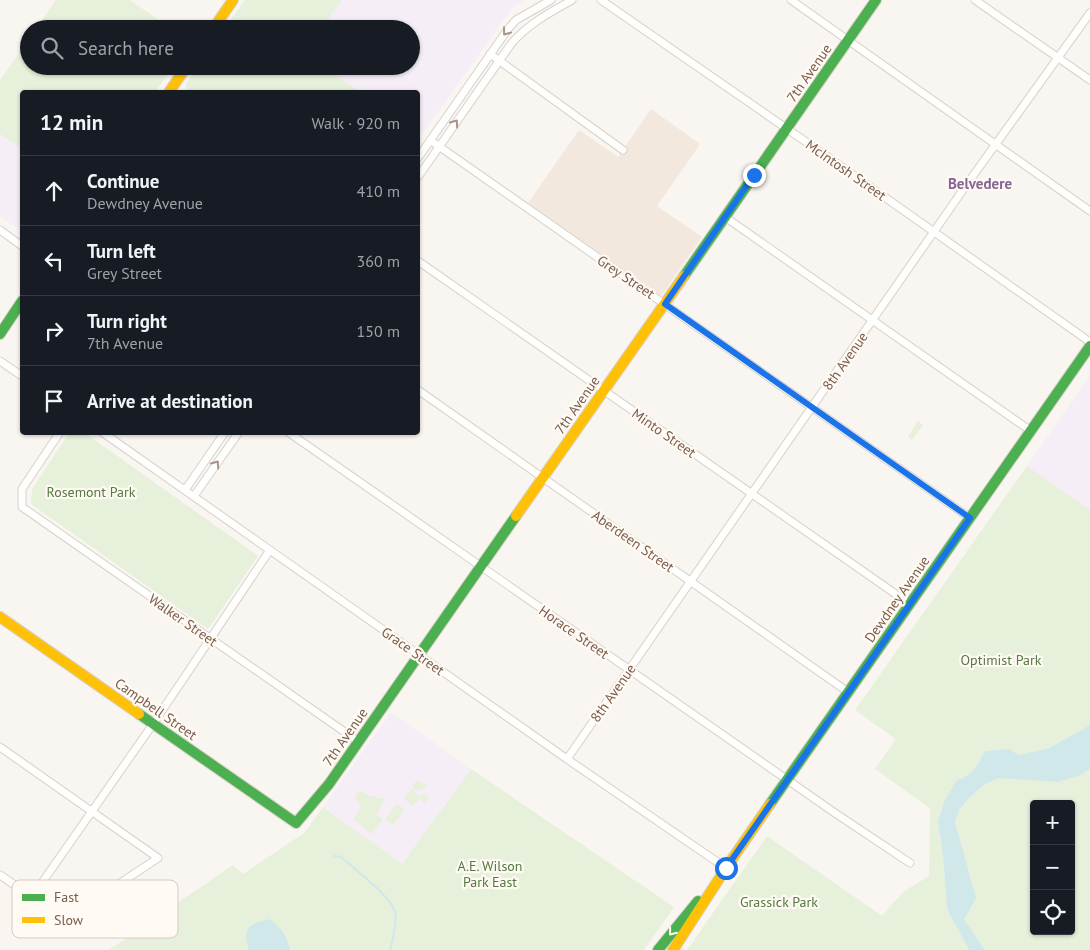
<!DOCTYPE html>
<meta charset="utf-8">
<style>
body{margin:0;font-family:"PT Sans",sans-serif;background:#242831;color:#f1f3f6}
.controls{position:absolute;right:15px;bottom:15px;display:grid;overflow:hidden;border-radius:5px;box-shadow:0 1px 4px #0004}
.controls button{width:45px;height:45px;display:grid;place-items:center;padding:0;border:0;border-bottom:1px solid #363941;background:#171b24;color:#f1f3f6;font:25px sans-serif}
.stop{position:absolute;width:15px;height:15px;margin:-11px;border:4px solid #1a73e8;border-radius:50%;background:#fff}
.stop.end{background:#1a73e8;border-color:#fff;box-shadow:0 1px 5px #0008}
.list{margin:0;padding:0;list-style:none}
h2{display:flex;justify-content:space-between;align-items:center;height:65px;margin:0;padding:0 20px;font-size:21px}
h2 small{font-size:16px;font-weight:400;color:#9ea1a6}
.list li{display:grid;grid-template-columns:32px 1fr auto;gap:15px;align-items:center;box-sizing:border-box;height:70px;padding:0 20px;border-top:1px solid #363941}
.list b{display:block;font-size:19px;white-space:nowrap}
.list p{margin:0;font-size:16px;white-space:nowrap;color:#9ea1a6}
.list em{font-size:16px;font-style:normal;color:#9ea1a6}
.icon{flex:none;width:28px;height:28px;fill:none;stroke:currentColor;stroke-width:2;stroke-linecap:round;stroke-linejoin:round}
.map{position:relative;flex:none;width:1090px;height:950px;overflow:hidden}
.search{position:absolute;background:#171b24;box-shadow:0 1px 4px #0004;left:20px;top:20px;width:400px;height:55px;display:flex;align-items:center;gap:12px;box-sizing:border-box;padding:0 18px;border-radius:28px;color:#9ea1a6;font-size:19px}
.panel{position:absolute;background:#171b24;box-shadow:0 1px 4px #0004;left:20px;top:90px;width:400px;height:345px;border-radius:5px}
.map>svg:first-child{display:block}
.residential{fill:#f2e8de}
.education{fill:#f6eef6}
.green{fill:#e7f0db;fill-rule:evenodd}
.water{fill:#d0e8ea}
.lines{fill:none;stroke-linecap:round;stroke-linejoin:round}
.stream{stroke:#d0e8ea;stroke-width:2}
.street-casing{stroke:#d7d1cb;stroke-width:9}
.fast-casing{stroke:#d9d2cb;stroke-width:12}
.slow-casing{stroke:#d9d2cb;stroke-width:12}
.street{stroke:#fefefd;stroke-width:7}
.fast{stroke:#4caf50;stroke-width:10}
.slow{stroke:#ffc107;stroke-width:10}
.oneway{stroke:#a8958b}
.oneway2{stroke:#fffaf3}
.route{stroke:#1a73e8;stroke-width:6}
.labels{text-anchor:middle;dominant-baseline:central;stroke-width:4.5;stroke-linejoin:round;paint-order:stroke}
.street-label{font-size:14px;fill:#7a5c4d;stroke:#fffaf3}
.park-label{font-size:14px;fill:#537a41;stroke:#fffaf3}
.neighbourhood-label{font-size:15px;font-weight:bold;fill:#846695;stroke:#fffaf3}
.key{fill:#fffaf3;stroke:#d7cbc1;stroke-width:1}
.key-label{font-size:14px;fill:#7a5c4d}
</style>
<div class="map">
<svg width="1090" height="950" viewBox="0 0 1090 950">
<rect width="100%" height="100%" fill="#f9f5f0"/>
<path class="residential" d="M 651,109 L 700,144 L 657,206 L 702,237 L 661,296 L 528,203 L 579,130 L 618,157 Z"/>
<path class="education" d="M 342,0 L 525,0 L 513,7 L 421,136 L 418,133 L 418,92 L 360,92 L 323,66 L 411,66 L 411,29 L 321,29 Z
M 0,134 L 22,149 L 22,232 L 0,216 Z
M 1090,375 L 1090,510 L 1027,466 Z
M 391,712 L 471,769 L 402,864 L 323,807 Z"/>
<path class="green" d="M 56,0 L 130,0 L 172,29 L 36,29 Z
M 245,0 L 342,0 L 321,29 L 224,29 Z
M 29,39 L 29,66 L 174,66 L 155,92 L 22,92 L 22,149 L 0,134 L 0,80 Z
M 198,66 L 323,66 L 360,92 L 189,92 L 185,85 Z
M 918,421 L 923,425 L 912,440 L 908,437 L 908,436 Z
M 69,433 L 85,433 L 258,556 L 208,629 L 31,504 L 32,489 Z
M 1027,466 L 1090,510 L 1090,725 L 1049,748 L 1019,755 L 1009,749 L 985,751 L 978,765 L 965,778 L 938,822 L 943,855 L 947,909 L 969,950 L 687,950 L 767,836 L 882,916 L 903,892 L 929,876 L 930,808 L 875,769 L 896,739 L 855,710 Z
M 471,769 L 674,907 L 644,950 L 109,950 L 233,865 L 243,874 L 304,833 L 323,807 L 402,864 Z
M 1090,769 L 1090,950 L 985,950 L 964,919 L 960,843 L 955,822 L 959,810 L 968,799 L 985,784 L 999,777 L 1058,782 ZM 1034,804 L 1071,804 L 1071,931 L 1034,931 Z
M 416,781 L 419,781 L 425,784 L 426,788 L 415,791 L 412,786 Z
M 412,789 L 420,797 L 424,793 L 429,798 L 425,803 L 419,799 L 413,806 L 404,798 Z
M 360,790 L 369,796 L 385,799 L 376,814 L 383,820 L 371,834 L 353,819 L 361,807 L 355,797 Z
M 397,804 L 405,810 L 393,825 L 385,819 Z"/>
<path class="water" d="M 1090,725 L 1090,769 L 1078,776 L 1058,782 L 999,778 L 985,784 L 968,799 L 959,810 L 955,822 L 976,898 L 964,919 L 985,950 L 969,950 L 947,909 L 943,855 L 938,822 L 944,802 L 957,780 C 972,777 979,763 985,751 L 1009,749 L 1019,755 L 1049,748 Z
M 269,919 C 280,926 288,937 290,950 L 249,950 C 242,927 248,925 269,919 Z"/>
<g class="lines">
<path class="stream" d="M 334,856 L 341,857 C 354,869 391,896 395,912 C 397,923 393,939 390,950"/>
<defs>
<path id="street" d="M 601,0 L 825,155 L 1090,342
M 791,0 L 1090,211
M 975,0 L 1090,80
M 490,54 L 623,150
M 430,140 C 610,266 790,392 970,518
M 418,158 L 508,29 L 516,20 L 551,0
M 418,177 L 511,44 C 528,24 549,13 572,0
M 725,217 L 1031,431
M 0,230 L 22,246
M 418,261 L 910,604
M 0,361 L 22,376
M 418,390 L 848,692
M 60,432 L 22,489 L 22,507 L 359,742
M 102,432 L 567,759 L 726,868
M 288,432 L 835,813 L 910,863
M 185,490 L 225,432
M 194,496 L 239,432
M 0,747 L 158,858 L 60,923 L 32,897 L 0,875
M 567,759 L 965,187 L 1090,13
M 32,897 L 153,724 L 270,550"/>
<path id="fast" d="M 684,276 L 876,0
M 0,334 L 22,301
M 139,714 L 296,823 L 329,784 L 516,516
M 770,804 L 1090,346
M 658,950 L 698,901"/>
<path id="slow" d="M 213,29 L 233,0
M 169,92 L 187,66
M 516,516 L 684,276
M 0,617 L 139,714
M 673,950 L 726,868 L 770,804"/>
</defs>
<use href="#street" class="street-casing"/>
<use href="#fast" class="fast-casing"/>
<use href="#slow" class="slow-casing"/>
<use href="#street" class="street"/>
<use href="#fast" class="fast"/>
<use href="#slow" class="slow"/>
</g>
<defs><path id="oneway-chevron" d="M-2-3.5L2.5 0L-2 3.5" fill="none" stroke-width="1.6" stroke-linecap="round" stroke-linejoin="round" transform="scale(1.25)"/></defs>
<g class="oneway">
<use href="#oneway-chevron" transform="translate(506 32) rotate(127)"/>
<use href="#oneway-chevron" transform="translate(455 123) rotate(-55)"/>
<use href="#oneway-chevron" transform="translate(216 464) rotate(-55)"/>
</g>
<use class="oneway2" href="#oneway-chevron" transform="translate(672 932) rotate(129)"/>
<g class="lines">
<path class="route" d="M 726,868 L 970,518 L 665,304 L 754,175"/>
</g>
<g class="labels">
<g class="street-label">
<text transform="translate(809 73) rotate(-55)">7th Avenue</text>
<text transform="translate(846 170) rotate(35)">McIntosh Street</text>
<text transform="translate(626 277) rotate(34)">Grey Street</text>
<text transform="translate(845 361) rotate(-55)">8th Avenue</text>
<text transform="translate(577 405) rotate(-55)">7th Avenue</text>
<text transform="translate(664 433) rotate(35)">Minto Street</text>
<text transform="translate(633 541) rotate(35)">Aberdeen Street</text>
<text transform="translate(897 599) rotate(-55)">Dewdney Avenue</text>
<text transform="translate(183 620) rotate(35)">Walker Street</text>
<text transform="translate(574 632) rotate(35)">Horace Street</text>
<text transform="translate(413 651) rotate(35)">Grace Street</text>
<text transform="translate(613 693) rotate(-55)">8th Avenue</text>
<text transform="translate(156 709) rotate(35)">Campbell Street</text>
<text transform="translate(345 737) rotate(-55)">7th Avenue</text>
</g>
<g class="park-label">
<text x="91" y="492">Rosemont Park</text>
<text x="1001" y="660">Optimist Park</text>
<text x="490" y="866">A.E. Wilson<tspan x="490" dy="16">Park East</tspan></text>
<text x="779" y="902">Grassick Park</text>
</g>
<g class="neighbourhood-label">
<text x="980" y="183">Belvedere</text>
</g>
</g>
<rect x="12" y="880" width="166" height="58" rx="8" class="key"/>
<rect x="22" y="894" width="23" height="7" fill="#4caf50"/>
<rect x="22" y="917" width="23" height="6" fill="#ffc107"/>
<g class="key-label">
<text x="54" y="902">Fast</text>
<text x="54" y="925">Slow</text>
</g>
</svg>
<div class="controls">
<button>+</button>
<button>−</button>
<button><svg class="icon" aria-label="locate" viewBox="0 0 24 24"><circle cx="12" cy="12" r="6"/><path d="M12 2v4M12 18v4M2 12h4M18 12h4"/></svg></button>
</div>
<div class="stop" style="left:726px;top:868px"></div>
<div class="stop end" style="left:754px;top:175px"></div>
<div class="search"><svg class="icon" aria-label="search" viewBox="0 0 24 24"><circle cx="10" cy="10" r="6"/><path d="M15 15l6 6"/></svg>Search here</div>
<section class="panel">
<h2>12 min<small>Walk · 920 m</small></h2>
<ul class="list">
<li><svg class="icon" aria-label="ahead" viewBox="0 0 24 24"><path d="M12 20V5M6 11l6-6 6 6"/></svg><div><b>Continue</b><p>Dewdney Avenue</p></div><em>410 m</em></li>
<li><svg class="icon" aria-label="left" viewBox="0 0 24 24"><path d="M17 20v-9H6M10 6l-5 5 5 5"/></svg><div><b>Turn left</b><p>Grey Street</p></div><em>360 m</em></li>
<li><svg class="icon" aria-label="right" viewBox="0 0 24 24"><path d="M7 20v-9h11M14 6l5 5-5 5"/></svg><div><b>Turn right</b><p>7th Avenue</p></div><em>150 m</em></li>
<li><svg class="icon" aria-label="arrive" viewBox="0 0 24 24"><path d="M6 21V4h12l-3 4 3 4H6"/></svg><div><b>Arrive at destination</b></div></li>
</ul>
</section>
</div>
